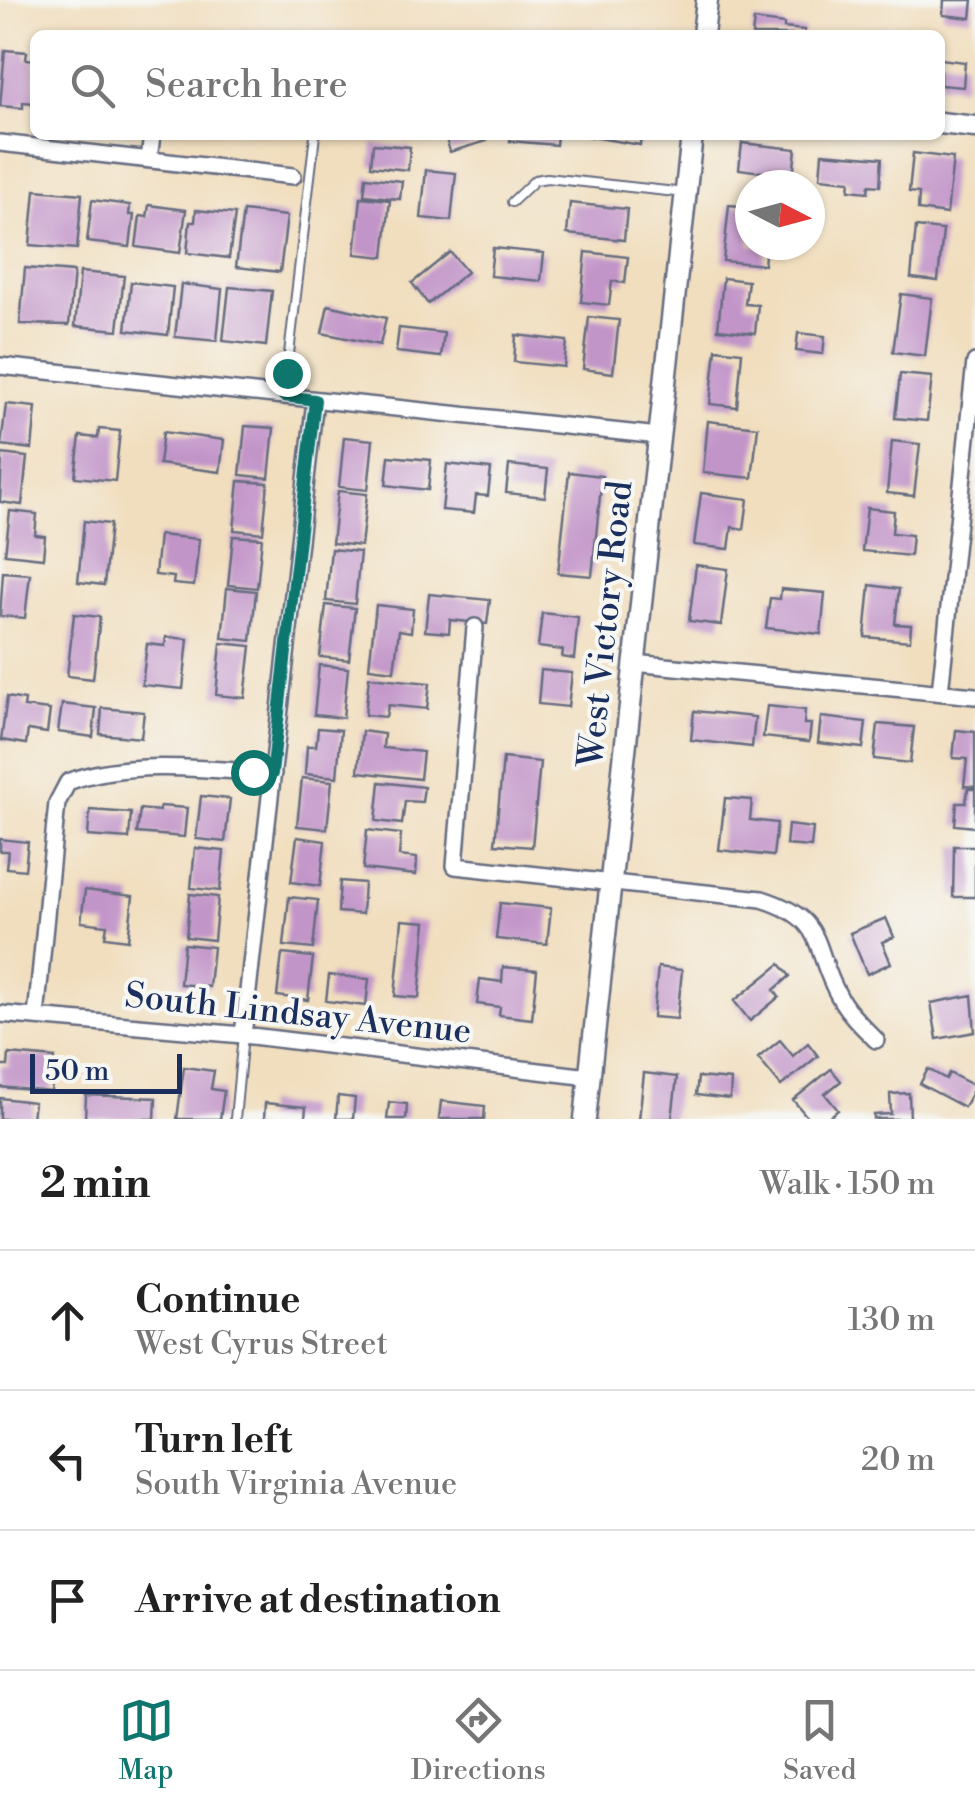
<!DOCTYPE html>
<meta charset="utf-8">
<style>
body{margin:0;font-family:"Libre Bodoni",serif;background:#f6f6f6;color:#222}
.compass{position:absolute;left:735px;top:170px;width:90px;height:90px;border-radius:50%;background:#fff;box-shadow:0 2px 8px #0004;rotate:96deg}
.scale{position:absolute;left:30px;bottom:25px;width:152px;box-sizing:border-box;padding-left:10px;border:5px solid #1b2f5e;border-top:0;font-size:28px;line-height:35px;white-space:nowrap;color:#1b2f5e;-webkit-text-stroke:8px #f6f6f2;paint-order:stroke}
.stop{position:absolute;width:30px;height:30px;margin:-22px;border:8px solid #0f766e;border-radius:50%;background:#fff}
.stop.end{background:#0f766e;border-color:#fff;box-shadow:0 2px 10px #0008}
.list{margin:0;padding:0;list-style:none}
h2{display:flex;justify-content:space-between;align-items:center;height:130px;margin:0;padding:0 40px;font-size:42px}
h2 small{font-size:32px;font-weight:400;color:#767676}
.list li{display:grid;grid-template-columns:65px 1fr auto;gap:30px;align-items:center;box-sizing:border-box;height:140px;padding:0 40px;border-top:2px solid #e0e0e0}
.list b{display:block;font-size:38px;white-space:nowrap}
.list p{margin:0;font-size:32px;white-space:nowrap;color:#767676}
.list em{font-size:32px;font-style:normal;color:#767676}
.icon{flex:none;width:55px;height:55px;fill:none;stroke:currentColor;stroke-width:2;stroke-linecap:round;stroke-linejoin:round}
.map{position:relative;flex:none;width:975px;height:1119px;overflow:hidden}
.search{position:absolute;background:#fff;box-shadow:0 2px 8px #0004;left:30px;right:30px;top:30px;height:110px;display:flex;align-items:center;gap:25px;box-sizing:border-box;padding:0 35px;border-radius:15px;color:#767676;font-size:38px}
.sheet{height:550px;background:#fff}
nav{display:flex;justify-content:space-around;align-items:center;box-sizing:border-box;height:140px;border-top:2px solid #e0e0e0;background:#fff;font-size:28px;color:#767676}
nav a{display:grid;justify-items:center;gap:5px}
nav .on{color:#0f766e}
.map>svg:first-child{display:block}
.building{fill:#c295c9}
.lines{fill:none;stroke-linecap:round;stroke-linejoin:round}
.service-casing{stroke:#666c80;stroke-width:12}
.minor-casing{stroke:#666c80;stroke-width:20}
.tertiary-casing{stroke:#666c80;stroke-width:25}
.service{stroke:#fff;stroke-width:8}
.minor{stroke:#fff;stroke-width:15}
.tertiary{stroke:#fff;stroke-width:20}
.route{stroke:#0f766e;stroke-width:12}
.labels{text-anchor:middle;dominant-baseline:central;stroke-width:8;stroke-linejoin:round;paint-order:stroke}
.street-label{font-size:35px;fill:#1b2f5e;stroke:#f6f6f2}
</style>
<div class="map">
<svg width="975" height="1119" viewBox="0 0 975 1119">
<rect width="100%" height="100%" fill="#f6f6f2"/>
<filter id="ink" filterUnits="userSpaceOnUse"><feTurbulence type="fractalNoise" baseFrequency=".01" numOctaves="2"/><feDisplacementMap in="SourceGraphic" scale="20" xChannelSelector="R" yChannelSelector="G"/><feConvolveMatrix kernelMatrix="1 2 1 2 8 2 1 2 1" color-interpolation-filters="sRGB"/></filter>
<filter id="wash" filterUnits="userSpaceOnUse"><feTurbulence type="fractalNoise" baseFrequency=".0048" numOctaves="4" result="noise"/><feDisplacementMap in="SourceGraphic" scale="40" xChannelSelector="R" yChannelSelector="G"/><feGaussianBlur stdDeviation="2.25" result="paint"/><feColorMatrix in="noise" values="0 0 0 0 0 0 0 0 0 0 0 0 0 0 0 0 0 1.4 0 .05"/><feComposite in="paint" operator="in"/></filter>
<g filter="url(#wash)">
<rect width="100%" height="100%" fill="#f1debe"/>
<g id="blocks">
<path class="building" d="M 944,0 L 973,0 L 971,18 L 943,15 Z
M 754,20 L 784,24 L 784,28 L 805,30 L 804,35 L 752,35 Z
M 5,50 L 27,52 L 26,59 L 35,60 L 35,103 L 23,102 L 23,108 L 0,106 Z
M 940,59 L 965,62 L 963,87 L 940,85 Z
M 445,135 L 485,135 L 487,141 L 450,152 Z
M 511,135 L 557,135 L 556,145 L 510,141 Z
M 580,135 L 641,135 L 640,145 Z
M 742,143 L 796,149 L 793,176 L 739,169 Z
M 373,144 L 410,147 L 408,170 L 371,166 Z
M 822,153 L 882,158 L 880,186 L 869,185 L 868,192 L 849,190 L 850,181 L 820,178 Z
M 913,153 L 953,158 L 947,214 L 918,210 L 919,193 L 909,192 Z
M 426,170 L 456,173 L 451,221 L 421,218 Z
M 366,177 L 402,181 L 400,199 L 364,195 Z
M 35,190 L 82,194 L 77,249 L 30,245 Z
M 361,197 L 390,200 L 384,257 L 355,254 Z
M 92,200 L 130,205 L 129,215 L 134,215 L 130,247 L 87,242 Z
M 570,203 L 627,209 L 624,240 L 567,234 Z
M 149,205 L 186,210 L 180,253 L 136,247 L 140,216 L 147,217 Z
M 729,205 L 750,207 L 750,245 L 766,245 L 764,265 L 723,261 Z
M 196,210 L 235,214 L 229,258 L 187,253 L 190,222 L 195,222 Z
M 243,211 L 287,216 L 280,272 L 236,267 Z
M 916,227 L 943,230 L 938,281 L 911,278 Z
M 493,248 L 544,253 L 541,281 L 490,276 Z
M 450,252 L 467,272 L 428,304 L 412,283 Z
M 586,252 L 628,257 L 625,283 L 612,281 L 609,305 L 581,302 Z
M 25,268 L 74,272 L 69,325 L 20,324 Z
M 80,272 L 124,276 L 118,330 L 75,326 Z
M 723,278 L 748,281 L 745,304 L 758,305 L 755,333 L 718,329 Z
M 131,282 L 173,287 L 168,335 L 126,330 Z
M 181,284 L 222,289 L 217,341 L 175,337 Z
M 229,287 L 272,291 L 266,346 L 223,341 Z
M 901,294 L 932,298 L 925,356 L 893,352 Z
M 328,305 L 386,318 L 380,345 L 322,333 Z
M 589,317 L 619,320 L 613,373 L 583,369 Z
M 399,328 L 444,333 L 441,357 L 396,352 Z
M 798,333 L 825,336 L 823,354 L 796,351 Z
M 516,335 L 567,341 L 564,367 L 514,362 Z
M 716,349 L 742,352 L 737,407 L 710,404 Z
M 900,374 L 932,377 L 927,421 L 895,418 Z
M 6,404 L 36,407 L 32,449 L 1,445 Z
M 708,421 L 758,427 L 752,478 L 703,473 Z
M 245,426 L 274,428 L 269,478 L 240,475 Z
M 99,429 L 120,431 L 115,481 L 75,477 L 80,436 L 98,438 Z
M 163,432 L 224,440 L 220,472 L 159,464 Z
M 344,437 L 373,440 L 368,490 L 339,487 Z
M 892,441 L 920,444 L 914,496 L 887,493 Z
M 2,454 L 27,457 L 22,505 L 0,502 Z
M 389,456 L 431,460 L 428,490 L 386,485 Z
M 447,464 L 491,469 L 488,496 L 476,495 L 474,513 L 442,510 Z
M 509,465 L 548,469 L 545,497 L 506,493 Z
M 569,472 L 602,476 L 592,576 L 558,573 Z
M 239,481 L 268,483 L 263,533 L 234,530 Z
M 338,491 L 367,494 L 361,546 L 332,543 Z
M 701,493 L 748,499 L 744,529 L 732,527 L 729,549 L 694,545 Z
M 867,508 L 894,511 L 892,533 L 912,535 L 910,556 L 862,551 Z
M 10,511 L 37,514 L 35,535 L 45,536 L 43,558 L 5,554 Z
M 84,521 L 110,524 L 104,585 L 78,582 Z
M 159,535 L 199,539 L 194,586 L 173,584 L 174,577 L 155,575 Z
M 233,536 L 262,538 L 257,588 L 228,585 Z
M 331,549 L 360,552 L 355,604 L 326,601 Z
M 696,565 L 728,569 L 721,625 L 689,621 Z
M 3,572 L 30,574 L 25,618 L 0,616 Z
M 870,585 L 899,589 L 895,624 L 911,625 L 910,641 L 865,637 Z
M 227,588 L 256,591 L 251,641 L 222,638 Z
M 781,589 L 825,593 L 821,634 L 766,628 L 770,598 L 780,599 Z
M 429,594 L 490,600 L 487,624 L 450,620 L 449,633 L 425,631 Z
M 326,605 L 355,608 L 349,660 L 320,657 Z
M 376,605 L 413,609 L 411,632 L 399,630 L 394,671 L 369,668 Z
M 542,613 L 578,617 L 574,659 L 562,657 L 563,650 L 538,647 Z
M 74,614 L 100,617 L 93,679 L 67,676 Z
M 166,637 L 188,639 L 183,689 L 142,685 L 147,644 L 165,646 Z
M 221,643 L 251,646 L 245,698 L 216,695 Z
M 319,665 L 348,668 L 343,718 L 314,715 Z
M 541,670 L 572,673 L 568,707 L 538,704 Z
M 369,677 L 430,683 L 427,709 L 388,705 L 386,717 L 365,715 Z
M 7,697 L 25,700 L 24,707 L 50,710 L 47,733 L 28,730 L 26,744 L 1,740 Z
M 62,704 L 96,708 L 93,737 L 58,732 Z
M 767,706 L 805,710 L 804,724 L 811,724 L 809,742 L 763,737 Z
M 102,708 L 144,712 L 141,738 L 100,734 Z
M 694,711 L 755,717 L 752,747 L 691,740 Z
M 821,717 L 866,722 L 863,748 L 818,743 Z
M 878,724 L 914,727 L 910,763 L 874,759 Z
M 318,728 L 341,730 L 337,777 L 305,774 L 307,746 L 316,746 Z
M 956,730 L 975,732 L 975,787 L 964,786 L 967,759 L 953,758 Z
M 362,731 L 384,734 L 383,748 L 423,752 L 420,779 L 358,772 Z
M 503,758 L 540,762 L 532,847 L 495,844 Z
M 302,778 L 332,781 L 327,829 L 297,826 Z
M 380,782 L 424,787 L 422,802 L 405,801 L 402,824 L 376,821 Z
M 968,789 L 975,789 L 975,827 L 955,825 L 957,803 L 966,803 Z
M 201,796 L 230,799 L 225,842 L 196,839 Z
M 725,798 L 752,800 L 750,820 L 777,823 L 773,856 L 719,850 Z
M 160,806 L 187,808 L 184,837 L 137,833 L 140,809 L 159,811 Z
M 90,810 L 131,813 L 129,839 L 88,836 Z
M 788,825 L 813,828 L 811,847 L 786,845 Z
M 367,830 L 401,834 L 399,856 L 417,858 L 416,875 L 363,869 Z
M 297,837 L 325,841 L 320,886 L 291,882 Z
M 0,839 L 28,842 L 25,870 L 6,868 L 8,851 L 0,851 Z
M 954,846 L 975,846 L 975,897 L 953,897 Z
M 195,848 L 224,851 L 220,891 L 191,888 Z
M 340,881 L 364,883 L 362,914 L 338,912 Z
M 85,890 L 133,896 L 128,940 L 105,937 L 107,925 L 81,922 Z
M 190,894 L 218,897 L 214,940 L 186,937 Z
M 289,897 L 318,900 L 313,949 L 284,946 Z
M 500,903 L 551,908 L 547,944 L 496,939 Z
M 886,918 L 894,937 L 882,942 L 891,963 L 867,974 L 850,933 Z
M 402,920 L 426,922 L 419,998 L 395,996 Z
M 184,944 L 213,947 L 209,987 L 180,984 Z
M 282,954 L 313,957 L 308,1000 L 277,996 Z
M 780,964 L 790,976 L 774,990 L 779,997 L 750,1021 L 734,1001 Z
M 503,967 L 537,970 L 532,1019 L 499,1015 L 500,1007 L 477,1004 L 480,979 L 502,982 Z
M 658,967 L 682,970 L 677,1019 L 653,1017 Z
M 329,975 L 369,979 L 366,1006 L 326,1001 Z
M 972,995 L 975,1032 L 937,1039 L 931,1003 Z
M 780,1040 L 793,1056 L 808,1043 L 818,1056 L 781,1086 L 758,1058 Z
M 9,1054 L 55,1058 L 51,1092 L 0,1087 L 0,1066 L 8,1066 Z
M 184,1067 L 214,1071 L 211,1089 L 224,1091 L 220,1119 L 177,1119 Z
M 831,1069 L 841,1081 L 825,1094 L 838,1110 L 827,1119 L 809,1119 L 793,1100 Z
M 928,1069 L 946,1079 L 949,1073 L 975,1086 L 964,1107 L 920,1084 Z
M 644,1073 L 677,1077 L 672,1119 L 639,1119 Z
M 698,1077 L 731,1080 L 730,1099 L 696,1095 Z
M 909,1093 L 910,1119 L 874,1119 L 874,1115 L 891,1114 L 890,1094 Z
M 86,1095 L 156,1098 L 155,1119 L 85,1119 Z
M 338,1096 L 355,1098 L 353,1119 L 336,1119 Z
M 0,1098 L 34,1102 L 32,1119 L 0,1119 Z
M 441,1101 L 485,1106 L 484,1119 L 439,1119 Z
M 389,1102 L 407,1104 L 406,1119 L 387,1119 Z
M 265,1103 L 306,1107 L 305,1119 L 264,1119 Z"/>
</g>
</g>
<g filter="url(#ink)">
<use href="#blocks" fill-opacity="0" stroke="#666c80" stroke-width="2.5"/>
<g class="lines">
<defs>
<path id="service" d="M 512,202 L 535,180 L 547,178 L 685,193
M 284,396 L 315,135
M 235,1119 L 243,1035"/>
<path id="minor" d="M 0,143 L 293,176
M 149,159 L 152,135
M 0,366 L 659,436
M 475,627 L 455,866 L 762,899 C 829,920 811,948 840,998 C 849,1014 863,1027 876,1040
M 634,663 L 975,696
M 940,692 L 975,362
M 0,1014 L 243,1035 L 589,1077
M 36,1017 L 57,803 L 68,782 C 126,759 210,769 273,774
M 243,1035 L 315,400"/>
<path id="tertiary" d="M 703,35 L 707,0
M 940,123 L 975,127
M 585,1119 L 692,135"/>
</defs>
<use href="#service" class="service-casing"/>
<use href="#minor" class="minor-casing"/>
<use href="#tertiary" class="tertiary-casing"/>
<use href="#service" class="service"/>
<use href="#minor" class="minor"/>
<use href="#tertiary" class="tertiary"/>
</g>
</g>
<g class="lines" filter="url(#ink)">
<path class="route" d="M 253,772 L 272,774 L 315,400 L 284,396 L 287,373"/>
</g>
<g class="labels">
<g class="street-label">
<text transform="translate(606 624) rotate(-84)">West Victory Road</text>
<text transform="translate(298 1014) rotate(6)">South Lindsay Avenue</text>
</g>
</g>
</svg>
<svg class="compass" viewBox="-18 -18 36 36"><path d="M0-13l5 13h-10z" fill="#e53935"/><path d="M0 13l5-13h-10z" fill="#767676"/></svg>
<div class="scale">50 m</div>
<div class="stop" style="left:253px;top:772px"></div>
<div class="stop end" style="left:287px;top:373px"></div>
<div class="search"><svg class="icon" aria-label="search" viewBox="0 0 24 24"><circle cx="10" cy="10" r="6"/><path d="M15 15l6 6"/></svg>Search here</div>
</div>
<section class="sheet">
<h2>2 min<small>Walk · 150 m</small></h2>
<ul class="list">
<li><svg class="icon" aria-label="ahead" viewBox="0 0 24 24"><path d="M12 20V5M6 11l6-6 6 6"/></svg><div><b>Continue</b><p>West Cyrus Street</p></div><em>130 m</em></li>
<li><svg class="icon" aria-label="left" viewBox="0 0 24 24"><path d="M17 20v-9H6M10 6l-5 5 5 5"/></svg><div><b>Turn left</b><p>South Virginia Avenue</p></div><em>20 m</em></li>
<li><svg class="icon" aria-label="arrive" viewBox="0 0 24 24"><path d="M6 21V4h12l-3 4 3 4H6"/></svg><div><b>Arrive at destination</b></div></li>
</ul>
</section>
<nav>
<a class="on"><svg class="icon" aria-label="map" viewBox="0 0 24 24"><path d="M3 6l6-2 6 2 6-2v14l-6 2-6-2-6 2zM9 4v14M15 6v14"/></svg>Map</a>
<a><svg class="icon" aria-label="directions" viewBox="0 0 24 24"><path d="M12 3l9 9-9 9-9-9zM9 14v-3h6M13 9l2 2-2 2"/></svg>Directions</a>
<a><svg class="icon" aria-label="saved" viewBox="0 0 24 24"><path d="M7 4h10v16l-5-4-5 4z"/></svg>Saved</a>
</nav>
